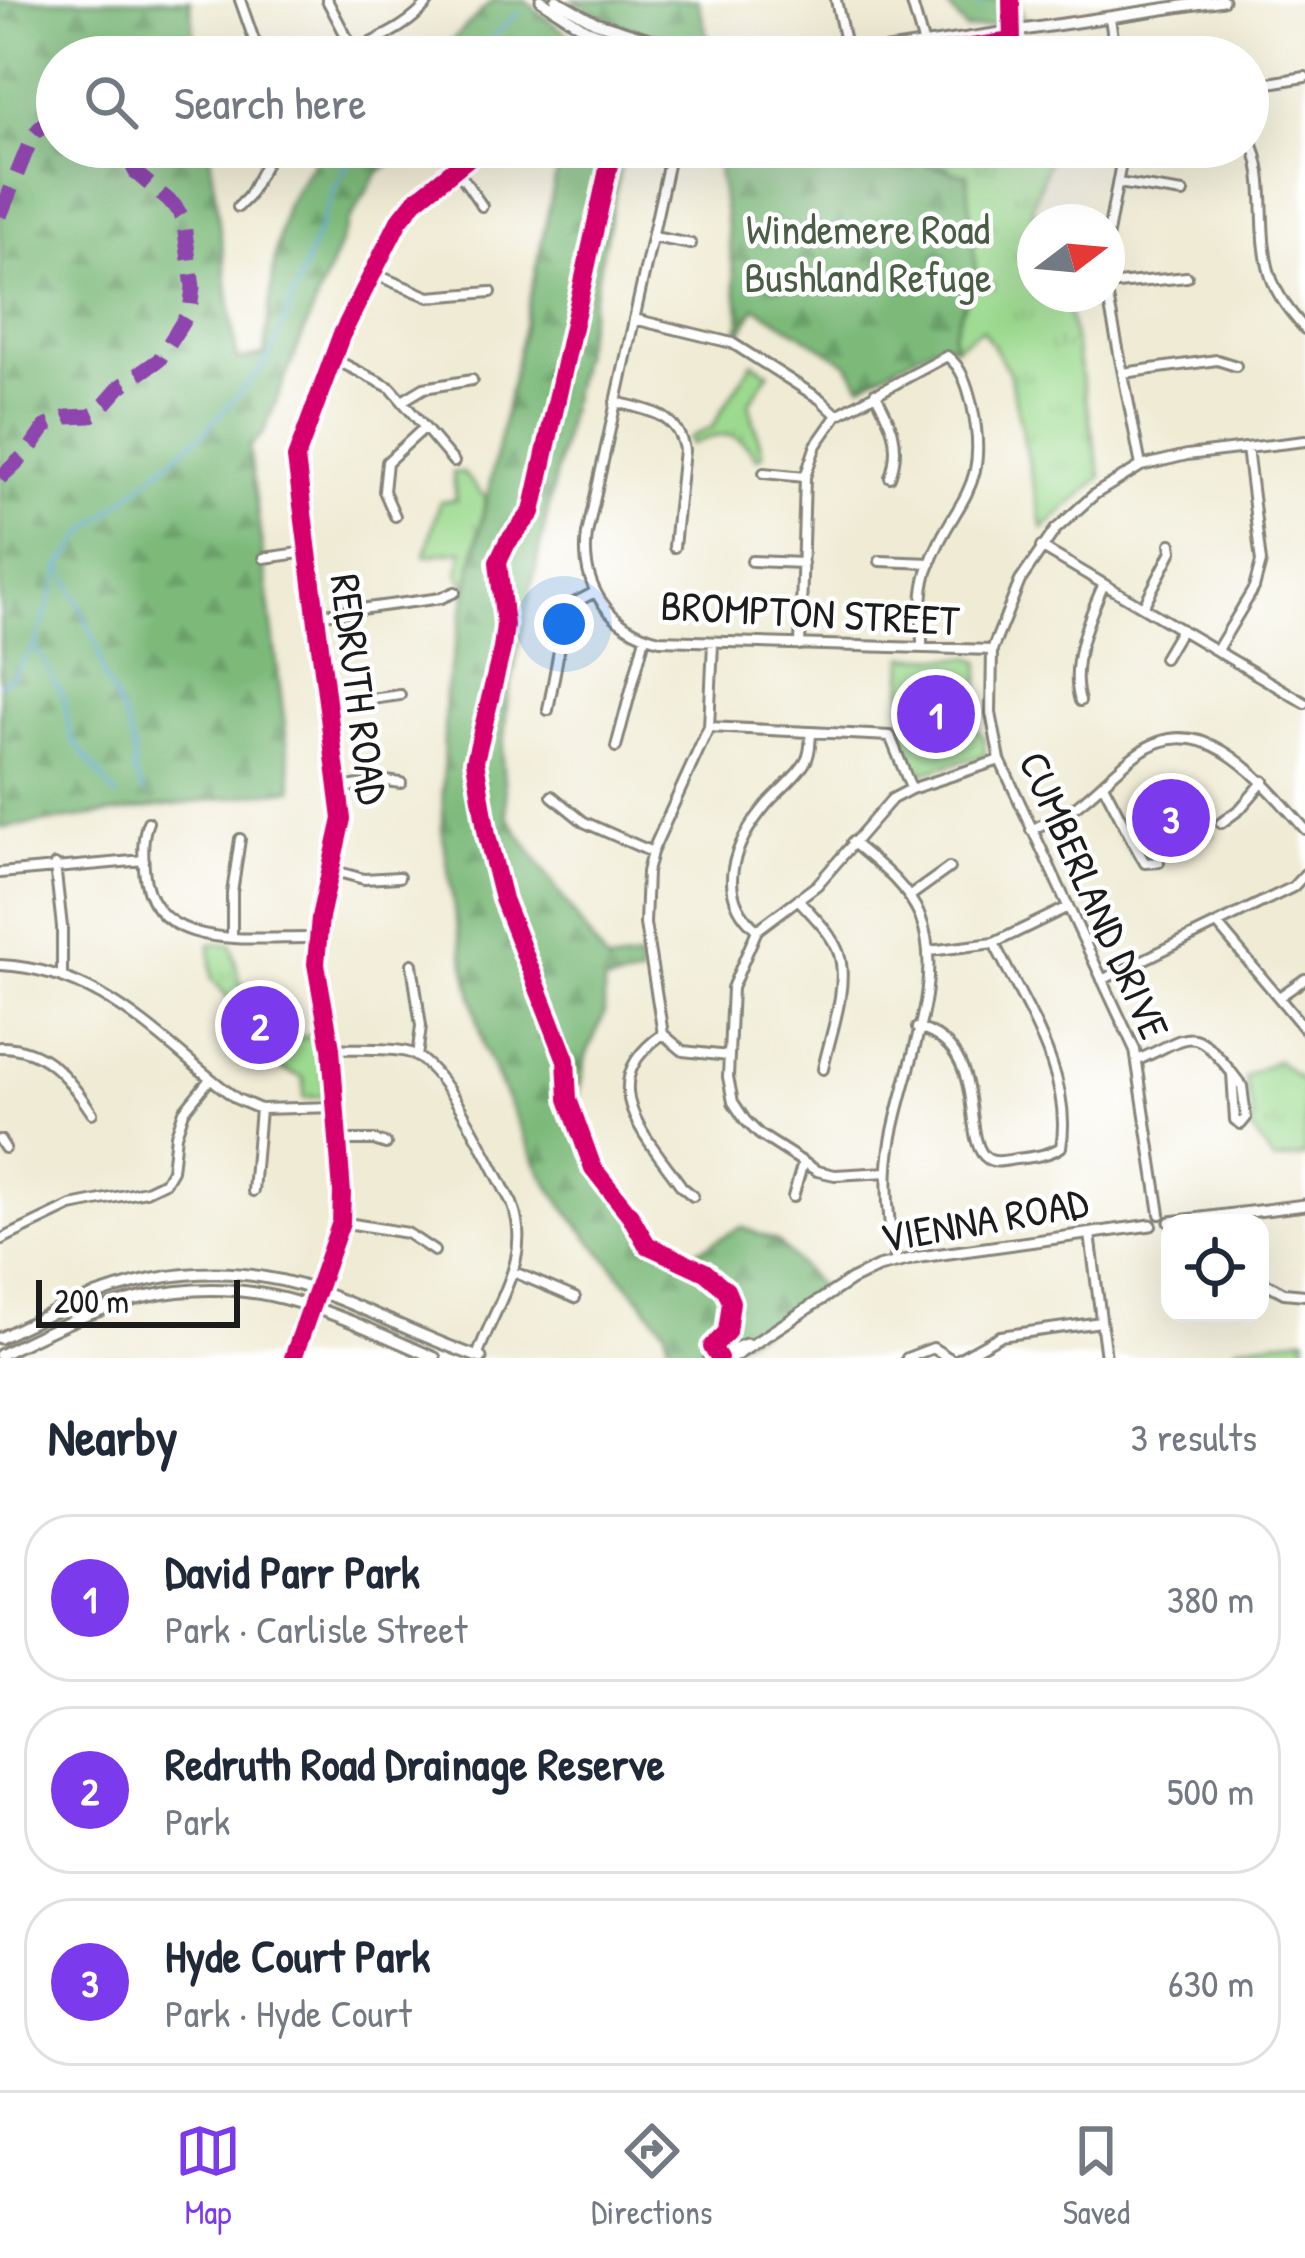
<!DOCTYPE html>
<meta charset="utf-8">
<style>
body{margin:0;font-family:"Patrick Hand",sans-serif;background:#f6f6f7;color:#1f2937}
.controls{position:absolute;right:36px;bottom:36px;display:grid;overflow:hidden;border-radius:24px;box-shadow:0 12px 48px #0002}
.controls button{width:108px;height:108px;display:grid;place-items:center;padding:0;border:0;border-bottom:3px solid #e0e1e3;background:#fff;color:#1f2937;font:60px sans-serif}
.compass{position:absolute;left:1017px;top:204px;width:108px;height:108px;border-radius:50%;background:#fff;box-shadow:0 12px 48px #0002;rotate:74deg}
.scale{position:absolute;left:36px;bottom:30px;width:204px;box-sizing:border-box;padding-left:12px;border:6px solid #1c1c1c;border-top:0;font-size:33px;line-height:42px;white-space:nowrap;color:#1c1c1c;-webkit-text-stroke:9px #fff;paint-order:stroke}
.you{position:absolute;left:564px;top:624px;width:42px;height:42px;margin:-30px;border:9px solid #fff;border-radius:50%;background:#1a73e8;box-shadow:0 0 0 18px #1a73e833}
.badge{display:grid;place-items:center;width:78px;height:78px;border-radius:50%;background:#7c3aed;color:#fff;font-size:39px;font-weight:700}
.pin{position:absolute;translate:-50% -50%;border:6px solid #fff;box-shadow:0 3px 12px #0006}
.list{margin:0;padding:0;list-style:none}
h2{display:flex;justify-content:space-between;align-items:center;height:156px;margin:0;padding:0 48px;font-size:51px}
h2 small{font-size:39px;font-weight:400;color:#747a83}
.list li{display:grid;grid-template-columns:78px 1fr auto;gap:36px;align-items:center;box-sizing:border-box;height:168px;margin:0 24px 24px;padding:0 24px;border:3px solid #e0e1e3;border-radius:48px}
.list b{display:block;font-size:45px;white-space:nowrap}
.list p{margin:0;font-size:39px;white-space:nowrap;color:#747a83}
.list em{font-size:39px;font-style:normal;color:#747a83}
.icon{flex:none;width:66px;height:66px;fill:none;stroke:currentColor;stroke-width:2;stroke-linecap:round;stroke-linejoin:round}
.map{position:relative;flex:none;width:1305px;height:1358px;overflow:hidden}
.search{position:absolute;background:#fff;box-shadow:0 12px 48px #0002;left:36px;right:36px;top:36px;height:132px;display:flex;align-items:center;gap:30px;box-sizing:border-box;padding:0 42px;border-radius:66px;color:#747a83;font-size:45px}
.sheet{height:732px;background:#fff}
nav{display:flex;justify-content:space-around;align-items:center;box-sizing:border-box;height:168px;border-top:3px solid #e0e1e3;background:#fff;font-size:33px;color:#747a83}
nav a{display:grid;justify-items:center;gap:6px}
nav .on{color:#7c3aed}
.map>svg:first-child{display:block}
.grass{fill:url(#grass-tufts);stroke:#5c7b56;stroke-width:3}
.forest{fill:url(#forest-firs);stroke:#4c6b4b;stroke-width:3}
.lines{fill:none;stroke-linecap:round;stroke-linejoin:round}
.stream{stroke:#64a9da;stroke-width:3}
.minor-casing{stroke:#868478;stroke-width:14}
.major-casing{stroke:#868478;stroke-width:15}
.minor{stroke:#fff;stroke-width:8}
.major{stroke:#fff;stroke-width:9}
.quiet{stroke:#8e44ad;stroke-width:15;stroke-dasharray:30 15;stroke-linecap:butt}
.cycleway-casing{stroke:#fff;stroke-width:26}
.cycleway{stroke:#d6006c;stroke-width:18}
.labels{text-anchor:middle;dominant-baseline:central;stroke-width:9;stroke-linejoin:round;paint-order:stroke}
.park-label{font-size:42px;fill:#495e44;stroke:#fff}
.street-label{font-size:42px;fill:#1c1c1c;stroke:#fff}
</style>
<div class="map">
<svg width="1305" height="1358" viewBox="0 0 1305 1358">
<defs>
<pattern id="grass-tufts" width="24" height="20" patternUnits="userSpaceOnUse" patternTransform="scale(3)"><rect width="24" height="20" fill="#9cda8f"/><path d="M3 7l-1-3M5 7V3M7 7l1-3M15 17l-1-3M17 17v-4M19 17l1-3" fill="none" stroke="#86ba7b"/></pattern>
<pattern id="forest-firs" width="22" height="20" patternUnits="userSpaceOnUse" patternTransform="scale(3)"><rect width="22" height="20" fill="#7dba7a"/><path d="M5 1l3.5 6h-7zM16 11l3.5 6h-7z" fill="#6b9f69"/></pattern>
</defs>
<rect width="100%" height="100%" fill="#fff"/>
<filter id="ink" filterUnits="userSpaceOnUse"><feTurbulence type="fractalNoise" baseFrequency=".00833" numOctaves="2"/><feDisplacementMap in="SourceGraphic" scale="24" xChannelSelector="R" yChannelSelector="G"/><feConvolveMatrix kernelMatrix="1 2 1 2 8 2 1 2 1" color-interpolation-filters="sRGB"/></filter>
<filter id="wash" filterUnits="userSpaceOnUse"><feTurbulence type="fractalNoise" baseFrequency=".004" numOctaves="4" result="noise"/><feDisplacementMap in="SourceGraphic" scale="48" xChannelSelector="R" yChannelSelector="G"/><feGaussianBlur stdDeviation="2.7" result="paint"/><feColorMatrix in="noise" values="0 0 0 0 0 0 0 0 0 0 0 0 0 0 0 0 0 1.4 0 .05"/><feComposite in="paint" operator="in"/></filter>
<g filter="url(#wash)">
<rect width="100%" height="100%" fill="#efebd4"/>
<path class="grass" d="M 923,147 L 1048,147 L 1049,159 L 1033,205 L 1035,294 L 1065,294 L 1101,477 L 1043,529 L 1009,372 L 982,329 L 955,347 L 953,333 L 976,273 L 956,174 L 946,166 L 926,165 Z
M 752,362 L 769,373 L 749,403 L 763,455 L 757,458 C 736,428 723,433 691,444 L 689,438 L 712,427 Z
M 462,472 L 486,498 L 467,587 L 458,574 L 463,551 L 425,556 L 440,501 L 456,500 L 453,473 Z
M 904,657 L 973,658 L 980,661 L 979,692 L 969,707 L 970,721 L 984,738 L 985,755 L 915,775 L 901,737 Z
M 1181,784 L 1195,790 L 1214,810 L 1208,817 L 1213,835 L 1176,850 L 1138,833 L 1132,820 L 1173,786 Z
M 210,944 L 231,944 L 241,985 L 269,994 L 287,1035 L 295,1038 L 319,1035 L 325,1092 L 321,1097 L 304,1098 L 304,1078 L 260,1060 L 230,1034 L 243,1015 L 212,979 Z
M 1277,1060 L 1305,1083 L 1305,1157 L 1273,1161 L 1250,1126 L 1254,1121 L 1245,1077 Z
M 1305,1337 L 1305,1358 L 1239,1358 L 1237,1346 Z"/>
<path class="forest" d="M 0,0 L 190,0 L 197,57 L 57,57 L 57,147 L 209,147 L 237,360 L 264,355 L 276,250 L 286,206 L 322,147 L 412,147 L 377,174 L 349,221 L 263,434 L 249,447 L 293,789 L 0,828 Z
M 493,0 L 526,0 C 553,28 584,46 620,57 L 435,57 Z
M 571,0 L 698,0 L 711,51 L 630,29 Z
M 943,0 L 1017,0 L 1025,21 L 966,30 Z
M 562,147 L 625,147 L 507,703 L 502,758 L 507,816 L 607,963 L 639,959 L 641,976 L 604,983 L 604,1015 L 586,1056 L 576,1107 L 593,1153 L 668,1252 L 684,1258 L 741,1227 L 777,1241 L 821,1288 C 777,1321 729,1358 670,1358 L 665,1329 L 562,1205 L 540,1171 L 483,1047 L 455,916 L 442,829 L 445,693 Z
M 715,147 L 923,147 L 926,165 C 942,166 953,174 967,174 L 976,273 L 953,333 L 955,347 L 946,343 L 934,345 L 861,385 L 847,363 L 756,307 L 739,336 L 735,334 L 741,322 Z"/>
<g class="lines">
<path class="stream" d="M 979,0 L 980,7
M 472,57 L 520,11
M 62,566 L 97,645 L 104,677 L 127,725 L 134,751 L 134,772 L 144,793
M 37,649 L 64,699 L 71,738 L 117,797
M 0,684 L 13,676 L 35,645 L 62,565 L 86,532 L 203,433 L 260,371 L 275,346 L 334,189 L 358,147"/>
</g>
</g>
<g filter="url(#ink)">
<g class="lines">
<defs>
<path id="minor" d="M 240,0 L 260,57
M 327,0 L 354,51
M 836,0 L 848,56
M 911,0 L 924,45
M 1110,18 L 1116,57
M 342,57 C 372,41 410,28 430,0
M 1248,93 L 1269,83 L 1305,77
M 1248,134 C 1271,178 1256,227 1270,274 C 1277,296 1290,312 1305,329
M 672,147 L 587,534 C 580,585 609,629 660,640 L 992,650
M 456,168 L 482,206
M 1118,183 L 1183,193
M 238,207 L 248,197 L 274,147
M 653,237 L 691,244
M 1107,239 L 1124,147
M 372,273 L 429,297 L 491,292
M 1107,285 L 1187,277
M 1107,292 L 1141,466
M 634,319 L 732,343 L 820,399 L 837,415
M 332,358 L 391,388 L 454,462
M 1123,373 L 1217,360 L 1236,366
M 875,393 C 891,422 902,444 890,477
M 404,400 L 424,388 L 472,380
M 615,402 C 647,410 678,413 684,450 L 674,547
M 764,473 L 805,477
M 395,516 L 384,491 L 387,462 L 424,428
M 1041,547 L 1305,703
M 264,558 L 307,552
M 752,561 L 803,563
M 880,561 L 931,563
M 1143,607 L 1172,551 L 1171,544
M 316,615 L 441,598 L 455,592
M 713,643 L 709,727 L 652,852 L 647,872 L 645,924 L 663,1034 L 683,1051 L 728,1056
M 800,645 L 805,477 L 816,445 L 837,415 L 947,356 C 962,367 968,387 972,405 C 992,495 951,499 927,572 C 920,596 922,622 922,647
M 1217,650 L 1254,588 L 1261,562 L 1247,448
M 1164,658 L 1181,629
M 1080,701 C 1069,665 1088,619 1103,586
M 328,705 L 400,695
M 548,710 L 565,618 L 574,603 L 595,592
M 709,727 L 890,736 L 911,788
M 616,747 L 645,637
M 1103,784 L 1132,840
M 340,788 L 386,781 L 401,783
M 552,796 L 584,822 L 652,852
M 148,822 C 142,837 143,853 144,869 C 150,956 256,936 317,938
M 1221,823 L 1240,809 L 1264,781
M 1031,830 C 1047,822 1066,815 1080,803 C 1100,788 1117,768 1137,754 C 1204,704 1264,784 1305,829
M 1132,840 L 1156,848 L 1159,862 L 1145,863 Z
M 852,842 C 878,864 906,884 920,916 C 947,982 902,1074 891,1142 C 884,1181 888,1223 896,1262
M 55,865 L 62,927 L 62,974
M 331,870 L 364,879 L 399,877
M 0,873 L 144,860
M 910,896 L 949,868
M 798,899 C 812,915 832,933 839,954 C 849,987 830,1035 823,1069
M 1218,925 L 1305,1029
M 757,930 C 713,893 734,843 767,804 C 779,790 797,777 806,761 C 811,752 810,743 811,733
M 232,936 L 232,893 L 240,839
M 929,951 L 994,943 L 1066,908
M 412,964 L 421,1026 L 417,1057
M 0,965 C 104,970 159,1041 237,1099 L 260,1109 L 337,1107
M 1102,980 L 1293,887 L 1305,874
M 1279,997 L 1305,979
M 917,1028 C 991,1047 959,1142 988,1159 C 996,1164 1007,1160 1016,1159 C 1032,1157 1047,1156 1061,1147 C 1074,1077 1023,1003 994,943
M 663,1034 C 591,1083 646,1136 682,1187 L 693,1196
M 0,1047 C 46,1047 69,1078 92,1113
M 331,1048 C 355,1050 384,1047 407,1052 C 445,1061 491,1167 512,1203 C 534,1259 494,1305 477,1357
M 1138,1060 C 1193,1035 1191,1023 1232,1073
M 1232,1073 L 1242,1086 L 1246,1118 L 1241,1124 L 1235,1120 Z
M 0,1140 L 5,1148
M 339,1140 L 374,1140 L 386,1144
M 887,1172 L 835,1175 L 817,1171 L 759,1134 L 745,1120 L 733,1102 L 728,1077 L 732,988 L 757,930 L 817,885 L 892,799 L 911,789 L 1000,760
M 253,1191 L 260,1109
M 793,1197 L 803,1162
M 1160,1214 L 1135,1050 L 1000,760 L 991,713 L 992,650 L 1020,581 L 1055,530 L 1095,494 L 1141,466 L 1187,455 L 1305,441
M 341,1222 L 407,1233 L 434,1251
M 1090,1234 L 1106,1358
M 0,1240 L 71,1206 L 146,1191 L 165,1182 L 172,1170 L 176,1135 L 184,1111 L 210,1079
M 514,1272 L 575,1298
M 1260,1280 L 1284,1293 L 1305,1295
M 293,1358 L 341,1222 L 342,1193 L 331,1048 L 316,964 L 320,917 L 342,819 L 296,458 L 341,336 L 399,221 L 415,201 L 482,147
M 907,1358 L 933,1348 L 949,1358
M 960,1358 L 1000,1336 L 1101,1322"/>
<path id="major" d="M 541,0 L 585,29 L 664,57
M 556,0 L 595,22 L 706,57
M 841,57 L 1223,0
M 1170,1222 L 1305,1205
M 0,1338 C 105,1284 201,1250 318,1291 C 373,1311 425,1339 481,1358
M 0,1355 C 98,1305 187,1268 299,1303 C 346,1317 391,1339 435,1358
M 709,1358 L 746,1344
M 732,1358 L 851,1280 L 878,1267 L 920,1257 L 1151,1225"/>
</defs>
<use href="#minor" class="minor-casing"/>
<use href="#major" class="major-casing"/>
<use href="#minor" class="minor"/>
<use href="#major" class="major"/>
<path class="quiet" d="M 0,216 L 32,137 L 57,108
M 0,478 L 27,453 L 45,427 L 67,417 L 90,416 L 98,412 L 120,387 L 159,360 L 190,310 L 193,287 L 183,218 L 174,205 L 136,173 L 123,147"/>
<defs>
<path id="cycleway" d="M 904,57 L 1012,41 L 1011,0
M 613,147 L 532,512 L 507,543 L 498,562 L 505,625 L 502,649 L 475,761 L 487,835 L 503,899 L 566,1060 L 568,1099 L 593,1168 L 630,1215 L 647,1245 L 705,1272 L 726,1290 L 731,1302 L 727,1332 L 712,1347 L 719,1358
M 293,1358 L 341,1222 L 342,1193 L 331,1048 L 316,964 L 320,917 L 342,819 L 296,458 L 341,336 L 399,221 L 415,201 L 482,147"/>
</defs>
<use href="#cycleway" class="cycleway-casing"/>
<use href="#cycleway" class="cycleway"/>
</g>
</g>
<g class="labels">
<g class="park-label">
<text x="868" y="228">Windemere Road<tspan x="868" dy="48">Bushland Refuge</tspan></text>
</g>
<g class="street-label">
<text transform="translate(810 612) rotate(3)">BROMPTON STREET</text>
<text transform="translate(360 689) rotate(83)">REDRUTH ROAD</text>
<text transform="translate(1095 895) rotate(66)">CUMBERLAND DRIVE</text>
<text transform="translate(984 1219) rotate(-10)">VIENNA ROAD</text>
</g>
</g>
</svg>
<div class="controls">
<button><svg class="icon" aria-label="locate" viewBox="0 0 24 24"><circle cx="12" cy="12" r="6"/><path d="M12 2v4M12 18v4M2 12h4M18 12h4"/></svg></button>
</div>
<svg class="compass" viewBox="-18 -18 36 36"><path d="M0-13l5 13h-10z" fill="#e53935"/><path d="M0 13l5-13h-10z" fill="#747a83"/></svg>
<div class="scale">200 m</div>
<div class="you"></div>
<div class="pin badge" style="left:936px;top:714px">1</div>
<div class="pin badge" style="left:260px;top:1025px">2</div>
<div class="pin badge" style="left:1171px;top:818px">3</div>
<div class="search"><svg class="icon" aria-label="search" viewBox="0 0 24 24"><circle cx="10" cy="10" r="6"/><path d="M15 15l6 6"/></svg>Search here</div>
</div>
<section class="sheet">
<h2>Nearby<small>3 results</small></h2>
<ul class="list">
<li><span class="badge">1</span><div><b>David Parr Park</b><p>Park · Carlisle Street</p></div><em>380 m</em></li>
<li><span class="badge">2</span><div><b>Redruth Road Drainage Reserve</b><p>Park</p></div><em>500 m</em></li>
<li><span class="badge">3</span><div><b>Hyde Court Park</b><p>Park · Hyde Court</p></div><em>630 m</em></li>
</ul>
</section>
<nav>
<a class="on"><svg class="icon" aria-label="map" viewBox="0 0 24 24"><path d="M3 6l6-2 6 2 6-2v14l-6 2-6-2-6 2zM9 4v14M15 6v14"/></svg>Map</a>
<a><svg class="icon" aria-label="directions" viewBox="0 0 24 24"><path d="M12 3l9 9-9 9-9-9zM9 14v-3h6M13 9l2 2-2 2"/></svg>Directions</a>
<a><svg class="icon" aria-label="saved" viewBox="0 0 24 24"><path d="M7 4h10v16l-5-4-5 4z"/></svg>Saved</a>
</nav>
